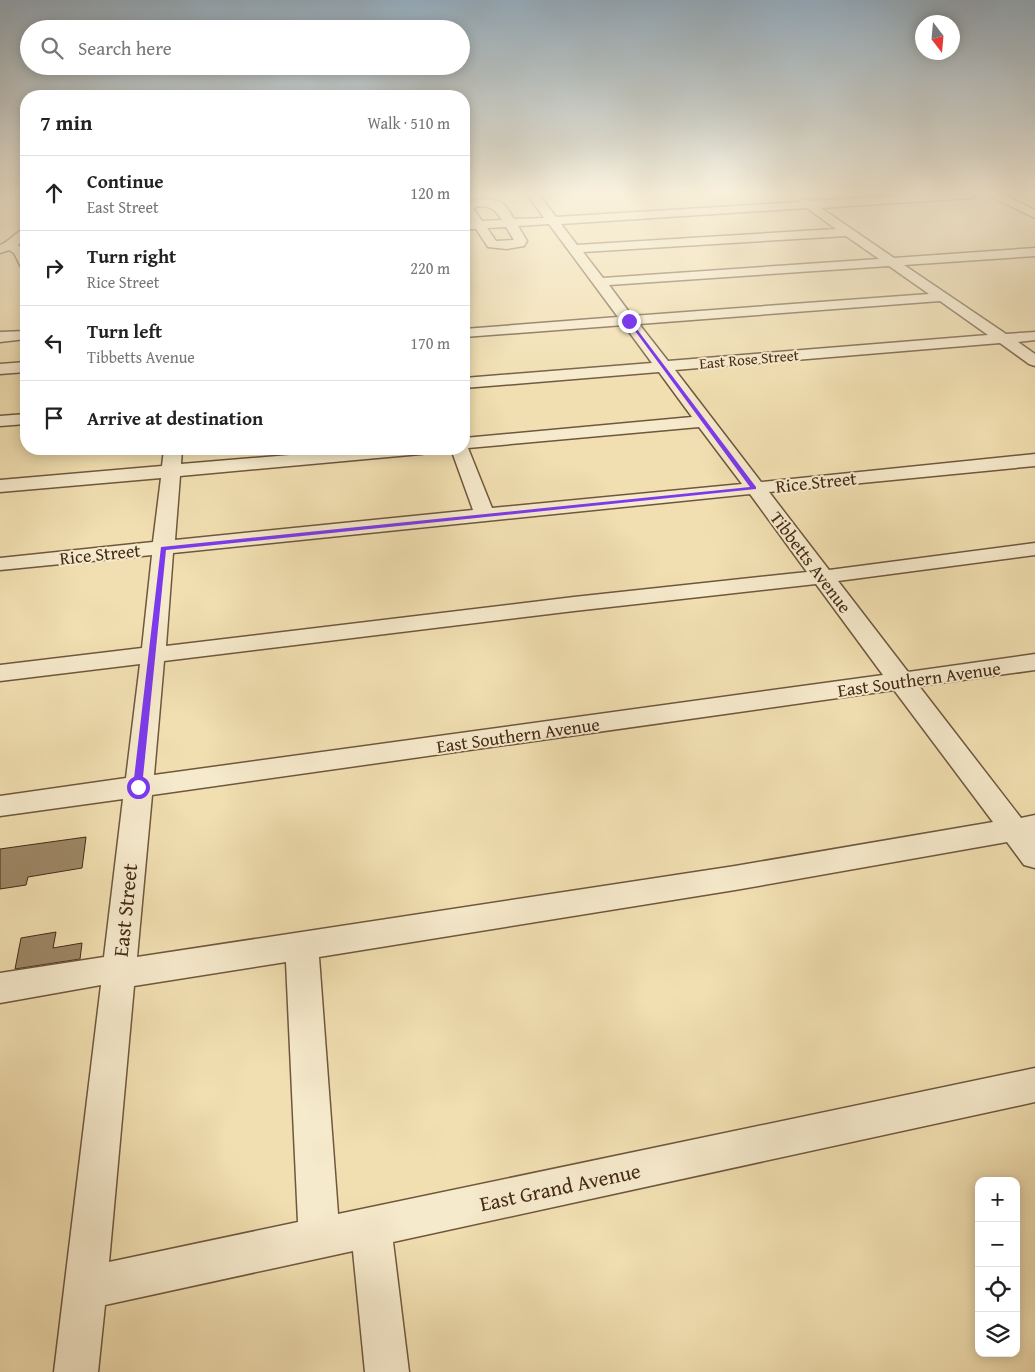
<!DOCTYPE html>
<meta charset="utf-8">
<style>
body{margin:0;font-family:"Gentium Book Plus",serif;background:#f2f2f2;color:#222}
.controls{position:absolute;right:15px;bottom:15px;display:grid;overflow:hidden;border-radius:10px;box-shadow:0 2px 12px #0003}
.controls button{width:45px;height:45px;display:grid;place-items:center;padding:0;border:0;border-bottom:1px solid #e0e0e0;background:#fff;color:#222;font:25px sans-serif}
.compass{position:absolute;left:915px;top:15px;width:45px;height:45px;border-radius:50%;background:#fff;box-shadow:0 2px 12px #0003;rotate:164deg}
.stop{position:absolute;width:15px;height:15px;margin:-11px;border:4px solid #7c3aed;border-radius:50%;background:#fff}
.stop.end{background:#7c3aed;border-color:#fff;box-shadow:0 1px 5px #0008}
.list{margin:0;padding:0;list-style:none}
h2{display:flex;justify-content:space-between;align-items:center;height:65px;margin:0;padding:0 20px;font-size:21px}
h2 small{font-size:16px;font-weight:400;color:#767676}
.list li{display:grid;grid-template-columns:32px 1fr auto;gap:15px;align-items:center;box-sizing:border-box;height:75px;padding:0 20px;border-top:1px solid #e0e0e0}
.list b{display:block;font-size:19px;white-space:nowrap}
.list p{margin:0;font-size:16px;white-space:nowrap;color:#767676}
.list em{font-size:16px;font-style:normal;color:#767676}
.icon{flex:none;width:28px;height:28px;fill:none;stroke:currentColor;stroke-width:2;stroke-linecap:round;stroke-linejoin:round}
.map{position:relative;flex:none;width:1035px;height:1372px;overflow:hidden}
.search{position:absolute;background:#fff;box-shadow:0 2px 12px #0003;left:20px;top:20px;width:450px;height:55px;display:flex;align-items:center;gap:12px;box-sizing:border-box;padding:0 18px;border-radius:28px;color:#767676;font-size:19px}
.panel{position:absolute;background:#fff;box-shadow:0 2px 12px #0003;left:20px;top:90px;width:450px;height:365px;border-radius:20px}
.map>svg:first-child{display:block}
.green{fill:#d4c097;stroke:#8c7557}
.building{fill:#9e8867;stroke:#442a17}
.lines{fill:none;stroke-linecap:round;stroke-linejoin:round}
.minor-casing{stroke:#6f573e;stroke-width:3}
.minor{fill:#f6eacc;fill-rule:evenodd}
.route{fill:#7c3aed}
.labels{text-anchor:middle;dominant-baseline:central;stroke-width:4;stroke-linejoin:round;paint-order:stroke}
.far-street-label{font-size:15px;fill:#442a17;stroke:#f6eacc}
.street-label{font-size:18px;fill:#442a17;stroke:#f6eacc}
.near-street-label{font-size:21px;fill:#442a17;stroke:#f6eacc}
</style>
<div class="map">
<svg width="1035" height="1372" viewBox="0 0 1035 1372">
<rect width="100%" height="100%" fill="#f1dfb1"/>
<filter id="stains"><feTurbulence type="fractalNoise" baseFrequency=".004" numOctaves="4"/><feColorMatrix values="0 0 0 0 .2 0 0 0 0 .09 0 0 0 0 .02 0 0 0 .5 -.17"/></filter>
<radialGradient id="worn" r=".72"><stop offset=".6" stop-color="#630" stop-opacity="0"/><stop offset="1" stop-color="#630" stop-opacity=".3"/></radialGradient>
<path class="green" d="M 812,195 L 926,195 L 821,201 Z"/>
<path class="building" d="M 86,837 L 82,868 L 28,877 L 26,885 L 0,889 L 0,849 Z
M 56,932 L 53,948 L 82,943 L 80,959 L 15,969 L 21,938 Z"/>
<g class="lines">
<defs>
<path id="minor" d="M 528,195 L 539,195 L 556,217 L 799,202 L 805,199 L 812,201 L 920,195 L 976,195 L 971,198 L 821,208 L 894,258 L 1035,248 L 1035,256 L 904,265 L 1006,334 L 1035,332 L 1035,340 L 1018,342 L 1035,354 L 1035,366 L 1029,364 L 1000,343 L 675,370 L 761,482 L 1035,454 L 1035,466 L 769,492 L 829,570 L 1035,543 L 1035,555 L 838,581 L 908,672 L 1035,654 L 1035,670 L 919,686 L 1021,818 L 1035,815 L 1035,868 L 1024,865 L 1007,842 L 735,890 L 319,957 L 338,1214 L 1035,1068 L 1035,1102 L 393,1242 L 409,1372 L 365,1372 L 353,1251 L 105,1305 L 98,1372 L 54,1372 L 101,985 L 0,1003 L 0,973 L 104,957 L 123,799 L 0,816 L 0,796 L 126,778 L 140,664 L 0,681 L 0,665 L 142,648 L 152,555 L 0,570 L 0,558 L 153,542 L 161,478 L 0,492 L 0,480 L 162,466 L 164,449 L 182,449 L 181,464 L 361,449 L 430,449 L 427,453 L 421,454 L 180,476 L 175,540 L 473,510 L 451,449 L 464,449 L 464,438 L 692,417 L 659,372 L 464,388 L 464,378 L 652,363 L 624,325 L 464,337 L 464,329 L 618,317 L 549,224 L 518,226 L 527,241 L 524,246 L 507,249 L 488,247 L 476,229 L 464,229 L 464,223 L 471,222 L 464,212 L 464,204 C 475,199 494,196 504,205 C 508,208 511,215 514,219 L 544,218 ZM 478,206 C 491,206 495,209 502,220 L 482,221 L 473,208 ZM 807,208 L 836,229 L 577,245 L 561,224 ZM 506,227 L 514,240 L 496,241 L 487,228 ZM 846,236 L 879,259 L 603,278 L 583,252 ZM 889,266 L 929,294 L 632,316 L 609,285 ZM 940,301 L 988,335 L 668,361 L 639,324 ZM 699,427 L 742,484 L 492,508 L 468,448 ZM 750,494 L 807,572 L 574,597 L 166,646 L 173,553 ZM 816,584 L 883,675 L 154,775 L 164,661 L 574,611 ZM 894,690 L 993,822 L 735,866 L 137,957 L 152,795 ZM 286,962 L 298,1222 L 109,1262 L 134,986 Z
M 991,195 L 1004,195 L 1035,210 L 1035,218 L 992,197 Z
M 26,228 L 26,238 L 18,245 L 26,253 L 26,268 L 21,267 L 14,253 L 9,250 L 0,253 L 0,245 C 10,242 16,231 26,228 Z
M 26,331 L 26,339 L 0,342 L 0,332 Z
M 26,362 L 26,372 L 0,374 L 0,364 Z
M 26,414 L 26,424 L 0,426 L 0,416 Z"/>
</defs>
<use href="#minor" class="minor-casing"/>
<use href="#minor" class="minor"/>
</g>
<linearGradient id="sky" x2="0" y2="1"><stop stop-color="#94acbd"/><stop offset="0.5" stop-color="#f9f1dc"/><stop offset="1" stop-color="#f9f1dc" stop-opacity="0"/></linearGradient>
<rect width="1035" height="387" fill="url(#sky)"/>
<path class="route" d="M 627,320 L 630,320 L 756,487 L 756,489 L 166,550 L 142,787 L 141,789 L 135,789 L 133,787 L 161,547 L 750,487 Z"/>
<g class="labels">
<g class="far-street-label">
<text transform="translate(749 359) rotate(-5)">East Rose Street</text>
</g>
<g class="street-label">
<text transform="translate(816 482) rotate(-6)">Rice Street</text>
<text transform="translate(100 554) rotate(-6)">Rice Street</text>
<text transform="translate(811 562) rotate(53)">Tibbetts Avenue</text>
<text transform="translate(919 679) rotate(-8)">East Southern Avenue</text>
<text transform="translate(518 735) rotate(-8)">East Southern Avenue</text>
</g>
<g class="near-street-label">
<text transform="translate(125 910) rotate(-84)">East Street</text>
<text transform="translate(560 1187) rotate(-12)">East Grand Avenue</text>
</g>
</g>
<rect width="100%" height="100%" filter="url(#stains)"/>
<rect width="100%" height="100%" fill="url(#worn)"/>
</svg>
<div class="controls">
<button>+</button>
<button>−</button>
<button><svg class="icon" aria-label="locate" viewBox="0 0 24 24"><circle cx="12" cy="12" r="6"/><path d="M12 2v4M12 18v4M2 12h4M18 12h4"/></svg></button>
<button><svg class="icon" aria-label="layers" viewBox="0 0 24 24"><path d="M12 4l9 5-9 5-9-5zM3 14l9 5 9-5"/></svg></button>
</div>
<svg class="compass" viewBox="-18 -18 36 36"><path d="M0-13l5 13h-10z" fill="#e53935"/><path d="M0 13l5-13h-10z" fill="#767676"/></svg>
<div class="stop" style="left:138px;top:787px"></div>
<div class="stop end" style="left:629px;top:321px"></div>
<div class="search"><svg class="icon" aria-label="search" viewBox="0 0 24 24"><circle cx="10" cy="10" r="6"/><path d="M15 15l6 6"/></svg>Search here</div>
<section class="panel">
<h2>7 min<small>Walk · 510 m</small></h2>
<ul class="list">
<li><svg class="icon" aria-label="ahead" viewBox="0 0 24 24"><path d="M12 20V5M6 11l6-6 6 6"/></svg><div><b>Continue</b><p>East Street</p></div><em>120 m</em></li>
<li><svg class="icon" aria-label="right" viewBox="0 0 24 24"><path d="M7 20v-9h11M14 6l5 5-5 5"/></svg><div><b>Turn right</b><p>Rice Street</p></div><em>220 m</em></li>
<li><svg class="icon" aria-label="left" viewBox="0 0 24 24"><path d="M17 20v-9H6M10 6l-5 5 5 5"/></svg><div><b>Turn left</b><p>Tibbetts Avenue</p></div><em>170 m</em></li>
<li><svg class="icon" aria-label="arrive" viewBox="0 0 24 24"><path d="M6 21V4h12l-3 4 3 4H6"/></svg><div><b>Arrive at destination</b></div></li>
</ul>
</section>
</div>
